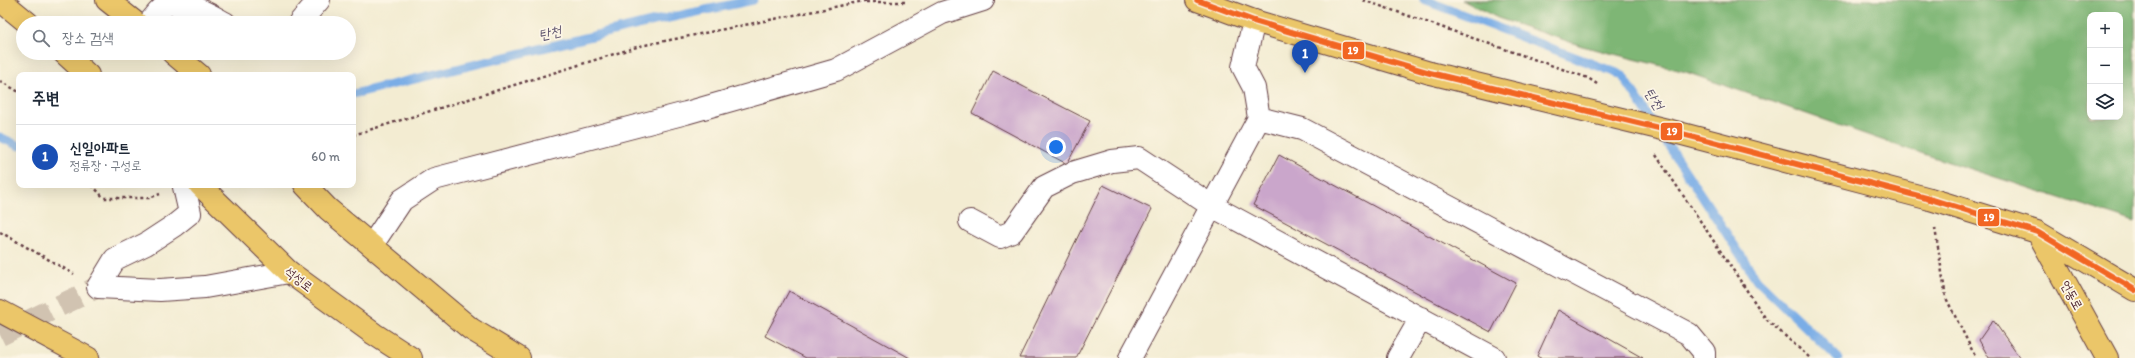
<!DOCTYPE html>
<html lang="ko">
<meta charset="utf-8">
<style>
body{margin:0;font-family:Itim,"Poor Story",sans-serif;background:#f2f2f3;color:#1f2937}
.controls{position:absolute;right:12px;top:12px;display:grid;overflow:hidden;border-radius:8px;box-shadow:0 4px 16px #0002}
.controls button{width:36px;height:36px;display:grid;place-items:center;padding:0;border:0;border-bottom:1px solid #e0e1e3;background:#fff;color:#1f2937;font:20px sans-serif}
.you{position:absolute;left:1056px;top:147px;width:14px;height:14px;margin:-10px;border:3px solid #fff;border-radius:50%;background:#1a73e8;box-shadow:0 0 0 6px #1a73e833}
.badge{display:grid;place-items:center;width:26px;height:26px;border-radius:50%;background:#d1495b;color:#fff;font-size:13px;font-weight:700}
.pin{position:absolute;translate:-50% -33px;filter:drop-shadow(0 1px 2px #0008)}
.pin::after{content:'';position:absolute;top:21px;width:14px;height:12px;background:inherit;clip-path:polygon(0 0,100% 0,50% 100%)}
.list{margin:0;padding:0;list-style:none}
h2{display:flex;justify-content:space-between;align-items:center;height:52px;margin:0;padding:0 16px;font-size:17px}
h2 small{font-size:13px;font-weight:400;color:#747a83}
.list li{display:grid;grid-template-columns:26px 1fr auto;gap:12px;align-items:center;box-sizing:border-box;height:64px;padding:0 16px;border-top:1px solid #e0e1e3}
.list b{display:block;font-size:15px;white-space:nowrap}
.list p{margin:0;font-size:13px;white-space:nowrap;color:#747a83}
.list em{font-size:13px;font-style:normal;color:#747a83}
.icon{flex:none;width:22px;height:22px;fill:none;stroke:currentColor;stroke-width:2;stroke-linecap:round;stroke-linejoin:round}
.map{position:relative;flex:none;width:2135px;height:358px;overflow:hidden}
.search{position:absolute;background:#fff;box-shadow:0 4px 16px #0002;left:16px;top:16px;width:340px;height:44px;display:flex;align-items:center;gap:10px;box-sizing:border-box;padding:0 14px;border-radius:22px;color:#747a83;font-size:15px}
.panel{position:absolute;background:#fff;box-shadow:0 4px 16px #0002;left:16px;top:72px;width:340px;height:116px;border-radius:8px}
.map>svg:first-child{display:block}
.forest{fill:#7eb674;stroke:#646a50;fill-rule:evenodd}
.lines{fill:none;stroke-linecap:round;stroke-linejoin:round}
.stream{stroke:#7aade6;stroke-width:9}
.building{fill:#caa6cb}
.minor-tunnel{stroke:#d1c3b1;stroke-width:22;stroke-dasharray:22 11;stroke-linecap:butt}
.minor-casing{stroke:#633e44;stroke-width:24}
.major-casing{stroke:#633e44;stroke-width:24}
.highway-casing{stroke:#633e44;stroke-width:24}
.path{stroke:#633e44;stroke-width:2.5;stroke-dasharray:3 3;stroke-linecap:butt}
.minor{stroke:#fff;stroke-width:22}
.major{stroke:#ebc669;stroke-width:22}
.highway{stroke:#ebc669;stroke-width:22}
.major-bridge-casing{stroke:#633e44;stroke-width:24;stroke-linecap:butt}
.major-bridge{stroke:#ebc669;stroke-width:22}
.bus-1-casing{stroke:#fcf5e5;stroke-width:9}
.bus-1{stroke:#f26522;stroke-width:6}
.labels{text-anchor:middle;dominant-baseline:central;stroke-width:3.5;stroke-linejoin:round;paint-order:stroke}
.street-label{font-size:13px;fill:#4a1f2b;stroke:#fcf5e5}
.water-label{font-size:14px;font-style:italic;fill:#5b516c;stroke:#fcf5e5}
.line-badge{stroke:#fcf5e5;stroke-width:1.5}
.badge-label{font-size:11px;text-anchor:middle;font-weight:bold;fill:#fff}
</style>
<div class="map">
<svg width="2135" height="358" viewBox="0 0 2135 358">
<rect width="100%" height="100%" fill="#fcf5e5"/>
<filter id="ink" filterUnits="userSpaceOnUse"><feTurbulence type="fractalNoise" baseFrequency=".025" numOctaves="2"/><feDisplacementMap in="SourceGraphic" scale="8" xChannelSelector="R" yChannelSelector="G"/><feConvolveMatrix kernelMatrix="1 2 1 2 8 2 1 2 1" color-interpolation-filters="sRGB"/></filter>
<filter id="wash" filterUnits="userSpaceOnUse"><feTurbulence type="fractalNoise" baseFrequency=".012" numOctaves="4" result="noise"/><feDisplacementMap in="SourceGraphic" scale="16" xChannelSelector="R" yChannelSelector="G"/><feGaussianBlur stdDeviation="0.9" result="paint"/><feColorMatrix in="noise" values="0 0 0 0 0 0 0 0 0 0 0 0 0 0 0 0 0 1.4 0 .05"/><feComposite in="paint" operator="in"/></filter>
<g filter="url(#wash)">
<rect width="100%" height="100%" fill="#f3ecd2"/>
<path class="forest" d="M 1462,0 L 2135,0 L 2135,222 L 1902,147 L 1686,72 L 1582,46 L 1498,18 ZM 2090,15 L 2120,15 L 2120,117 L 2090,117 Z"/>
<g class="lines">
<path class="stream" d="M 1424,0 L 1622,75 L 1757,280 L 1838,358
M 353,94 L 659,20 L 753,0
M 0,137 L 19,146"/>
</g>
<g id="blocks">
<path class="building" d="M 993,71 L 1090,121 L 1067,164 L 972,113 Z
M 1279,155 L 1516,283 L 1491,332 L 1253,205 Z
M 1103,185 L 1152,209 L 1076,358 L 1019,358 Z
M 789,291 L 910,358 L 806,358 L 765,336 Z
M 1558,310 L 1643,358 L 1540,358 L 1537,356 Z
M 1993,320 L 2020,358 L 1989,358 L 1979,340 Z"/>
</g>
</g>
<g filter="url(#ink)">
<use href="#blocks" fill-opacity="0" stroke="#633e44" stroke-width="1"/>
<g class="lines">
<path class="minor-tunnel" d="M 0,335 L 98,287"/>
<defs>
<path id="minor" d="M 149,23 C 154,18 160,8 167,5 C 186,0 208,14 225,23
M 299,23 L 319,0
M 1259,118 L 1302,129 L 1689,334 L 1704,352 L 1704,358
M 184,187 L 190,213 L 175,225 L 146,244 L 115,259 L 98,287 L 160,290 L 205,287 L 289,272
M 970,221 L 1000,237 L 1012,232 L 1044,187 L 1072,173 L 1112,161 L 1139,158 L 1212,206 L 1494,358
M 372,245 L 402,200 L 434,179 L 686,113 L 836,70 L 942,13 L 983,0
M 1130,358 L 1259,118 L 1254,88 L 1243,67 L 1254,21
M 1398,358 L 1421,318"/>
<path id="major" d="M 1197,0 L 1254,21 L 1430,73
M 1930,199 L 2037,232 L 2135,290
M 2038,233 L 2107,358"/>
<path id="highway" d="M 0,0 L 28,23
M 107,0 L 136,23
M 64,53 L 88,75
M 173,53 L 199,75
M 200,185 L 289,272 L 374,334 L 411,358
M 305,185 L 328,209 L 471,329 L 519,358
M 0,311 L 88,358"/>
</defs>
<use href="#minor" class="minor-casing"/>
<use href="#major" class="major-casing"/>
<use href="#highway" class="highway-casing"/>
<path class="path" d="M 1363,0 L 1588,78 L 1597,84
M 866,2 L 905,2
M 0,81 L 19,92
M 353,135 L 640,46 L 869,0
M 1656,155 L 1766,319 L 1810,358
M 92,185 L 104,198 L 149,198 L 160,194
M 1935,228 L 1946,298 L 1976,358
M 0,232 L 74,274"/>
<use href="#minor" class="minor"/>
<use href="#major" class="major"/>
<use href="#highway" class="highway"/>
<defs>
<path id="major-bridge" d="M 1430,73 L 1671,131 L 1930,199"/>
</defs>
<use href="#major-bridge" class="major-bridge-casing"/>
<use href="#major-bridge" class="major-bridge"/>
<defs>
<path id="bus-1" d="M 1197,0 L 1254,21 L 1430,73 L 1671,131 L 1930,199 L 2037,232 L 2135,290"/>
</defs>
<use href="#bus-1" class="bus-1-casing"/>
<use href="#bus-1" class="bus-1"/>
</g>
</g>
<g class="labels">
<g class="street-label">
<text transform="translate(299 279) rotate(38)">석성로</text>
<text transform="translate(2072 295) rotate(61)">언동로</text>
</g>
<g class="water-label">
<text transform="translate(550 33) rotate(-13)">탄천</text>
<text transform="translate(1654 99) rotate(57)">탄천</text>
</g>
</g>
<g class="line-badge">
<rect x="1342" y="41" width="23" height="19" rx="4" fill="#f26522"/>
<rect x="1660" y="122" width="23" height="19" rx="4" fill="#f26522"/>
<rect x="1977" y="208" width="23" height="19" rx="4" fill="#f26522"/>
</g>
<g class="badge-label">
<text x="1353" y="54">19</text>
<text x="1672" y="135">19</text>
<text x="1989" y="221">19</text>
</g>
</svg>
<div class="controls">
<button>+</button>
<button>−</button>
<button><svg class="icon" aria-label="layers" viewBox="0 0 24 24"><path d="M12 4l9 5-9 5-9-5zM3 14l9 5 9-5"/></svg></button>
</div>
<div class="you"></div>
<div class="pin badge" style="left:1305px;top:73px;background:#1a4fb4">1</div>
<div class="search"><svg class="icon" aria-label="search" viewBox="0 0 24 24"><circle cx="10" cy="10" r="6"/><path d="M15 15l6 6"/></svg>장소 검색</div>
<section class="panel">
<h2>주변<small></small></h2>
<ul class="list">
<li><span class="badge" style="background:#1a4fb4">1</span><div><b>신일아파트</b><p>정류장 · 구성로</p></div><em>60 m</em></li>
</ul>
</section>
</div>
